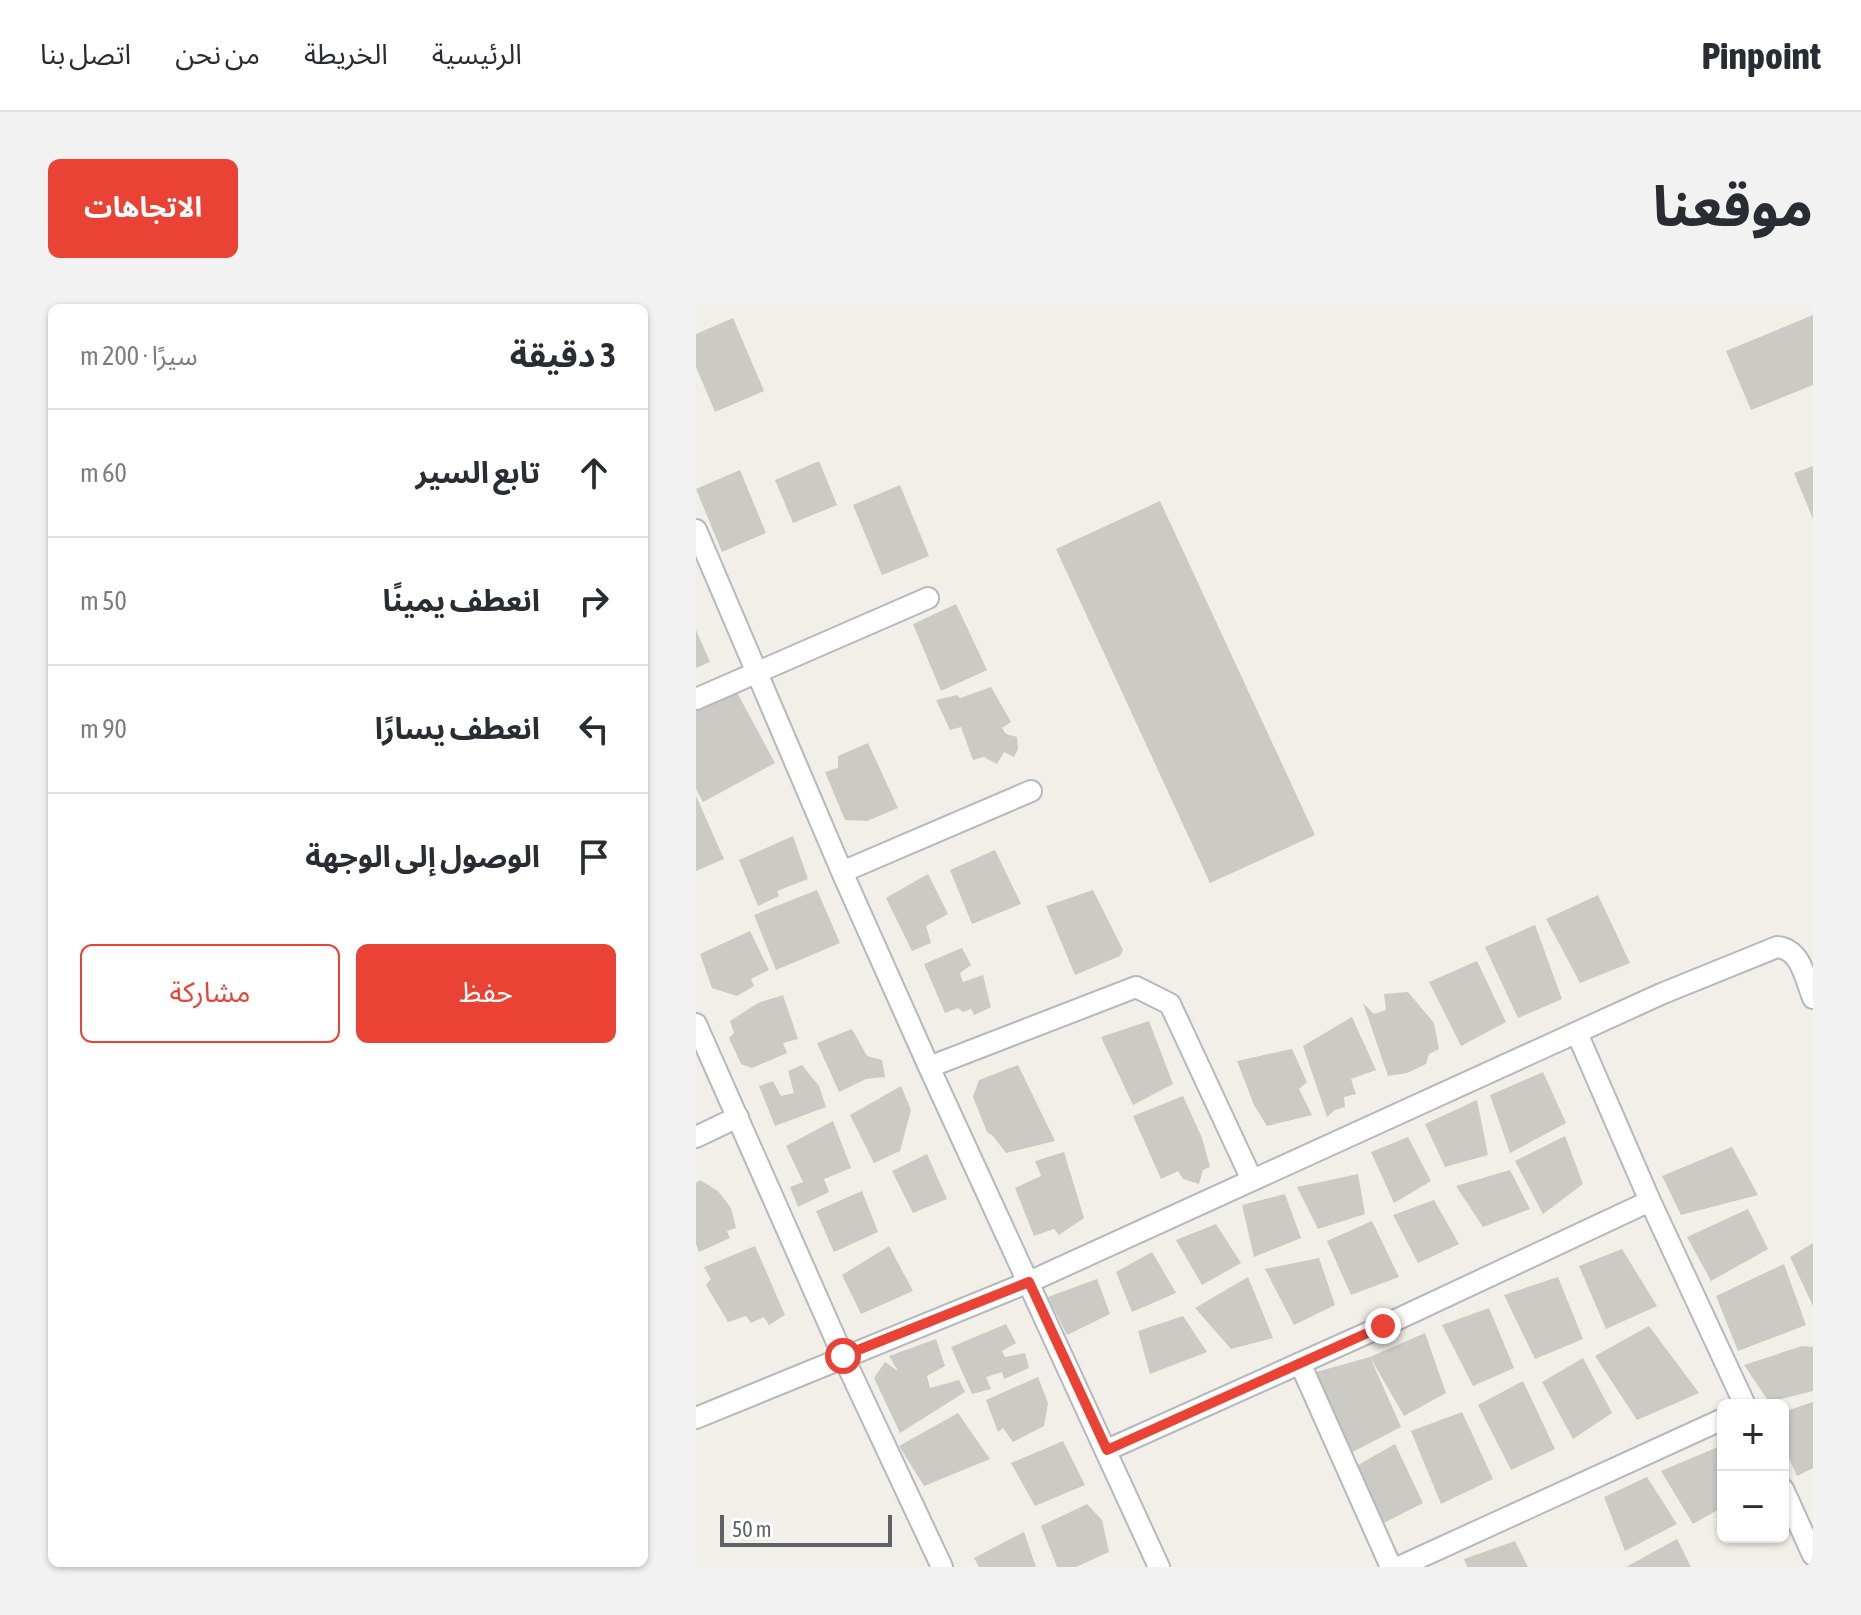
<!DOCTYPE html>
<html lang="ar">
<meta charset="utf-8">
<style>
body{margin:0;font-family:"Asap Condensed","Noto Sans Arabic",sans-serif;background:#f2f2f3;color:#2b2b33;direction:rtl}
.controls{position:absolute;right:24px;bottom:24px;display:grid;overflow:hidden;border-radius:12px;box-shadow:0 2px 6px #0004}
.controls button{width:72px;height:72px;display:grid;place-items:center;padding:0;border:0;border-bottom:2px solid #e1e1e2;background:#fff;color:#2b2b33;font:40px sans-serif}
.scale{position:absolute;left:24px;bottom:20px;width:172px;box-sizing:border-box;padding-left:8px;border:4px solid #5f6368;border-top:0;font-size:22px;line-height:28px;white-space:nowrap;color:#5f6368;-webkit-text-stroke:6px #fff;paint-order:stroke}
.stop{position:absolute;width:24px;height:24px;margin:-18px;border:6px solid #ea4335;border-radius:50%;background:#fff}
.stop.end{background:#ea4335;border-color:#fff;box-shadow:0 2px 8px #0008}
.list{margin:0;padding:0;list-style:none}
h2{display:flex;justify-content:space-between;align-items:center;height:104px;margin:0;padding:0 32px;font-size:34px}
h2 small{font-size:26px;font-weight:400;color:#7c7c81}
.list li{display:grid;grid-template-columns:52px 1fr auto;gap:24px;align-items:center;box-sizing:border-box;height:128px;padding:0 32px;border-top:2px solid #e1e1e2}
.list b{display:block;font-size:30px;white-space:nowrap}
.list em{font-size:26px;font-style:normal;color:#7c7c81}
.actions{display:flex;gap:16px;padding:24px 32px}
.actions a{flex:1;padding:18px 0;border:2px solid #ea4335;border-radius:12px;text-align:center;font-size:28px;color:#ea4335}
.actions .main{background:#ea4335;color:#fff}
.icon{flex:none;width:44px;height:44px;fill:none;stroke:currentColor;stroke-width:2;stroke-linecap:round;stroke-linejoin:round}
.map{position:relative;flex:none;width:1117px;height:1263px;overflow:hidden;direction:ltr;border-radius:12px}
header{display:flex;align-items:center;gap:48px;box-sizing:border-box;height:112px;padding:0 40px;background:#fff;border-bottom:2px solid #e1e1e2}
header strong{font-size:38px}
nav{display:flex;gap:44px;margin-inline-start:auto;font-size:28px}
.intro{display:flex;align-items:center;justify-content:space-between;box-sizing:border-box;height:192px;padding:0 48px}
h1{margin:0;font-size:56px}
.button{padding:20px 36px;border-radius:12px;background:#ea4335;color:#fff;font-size:28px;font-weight:700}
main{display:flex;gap:48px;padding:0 48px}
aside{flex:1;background:#fff;border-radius:12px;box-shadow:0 2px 6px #0004}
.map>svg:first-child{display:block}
.building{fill:#cccac5}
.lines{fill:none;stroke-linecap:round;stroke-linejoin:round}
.minor-casing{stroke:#b5b8bc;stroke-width:24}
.minor{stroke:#fff;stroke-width:20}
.route{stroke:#ea4335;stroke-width:10}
</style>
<header>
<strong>Pinpoint</strong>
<nav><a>الرئيسية</a><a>الخريطة</a><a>من نحن</a><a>اتصل بنا</a></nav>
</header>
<div class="intro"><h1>موقعنا</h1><a class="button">الاتجاهات</a></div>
<main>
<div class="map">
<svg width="1117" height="1263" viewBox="0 0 1117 1263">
<rect width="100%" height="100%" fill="#f1efe8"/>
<path class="building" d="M 1117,11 L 1117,81 L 1055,106 L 1030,47 Z
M 37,14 L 68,87 L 19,108 L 0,63 L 0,30 Z
M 123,157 L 141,201 L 97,219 L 79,176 Z
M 1117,162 L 1117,215 L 1098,169 Z
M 44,166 L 70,229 L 26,248 L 0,185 Z
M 204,181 L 233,252 L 186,271 L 157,201 Z
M 464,197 L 619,531 L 514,579 L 360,245 Z
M 260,300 L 291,366 L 245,387 L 217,320 Z
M 0,326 L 14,358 L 0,364 Z
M 38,383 L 79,459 L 7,498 L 0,485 L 0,403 Z
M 295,383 L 315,418 L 306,424 L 310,430 L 321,433 L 322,445 L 318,453 L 308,448 L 301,460 L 288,453 L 277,456 L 265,423 L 254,426 L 240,396 L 261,391 L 264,394 Z
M 172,439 L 202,504 L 171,517 L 149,516 L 129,468 L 142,464 L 142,452 Z
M 0,492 L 28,555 L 0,567 Z
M 97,532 L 112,575 L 81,587 L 83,592 L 62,602 L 43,556 Z
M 299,546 L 325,600 L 276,620 L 254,566 Z
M 232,570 L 252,610 L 230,622 L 235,639 L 216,647 L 190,594 Z
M 121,586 L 144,639 L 80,666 L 58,611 Z
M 397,586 L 427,646 L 424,652 L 379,671 L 350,602 Z
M 902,591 L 934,659 L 884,679 L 850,615 Z
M 839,621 L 866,695 L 822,714 L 789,643 Z
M 54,627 L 73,666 L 55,675 L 58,682 L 41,692 L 16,684 L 4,650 Z
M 266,644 L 275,661 L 264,669 L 267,678 L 287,671 L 295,703 L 278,711 L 275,705 L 267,708 L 262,704 L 249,709 L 228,660 Z
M 781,657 L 810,718 L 765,742 L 733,678 Z
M 712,688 L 738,719 L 743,745 L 733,750 L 730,760 L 711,769 L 692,772 L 667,699 L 678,710 L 690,706 L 688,690 Z
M 87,691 L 102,735 L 87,739 L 91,749 L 56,764 L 45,760 L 33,734 L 38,729 L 34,717 L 62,699 Z
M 656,713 L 680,766 L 655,775 L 660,790 L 648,793 L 649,803 L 639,806 L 631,813 L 607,742 Z
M 453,717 L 477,780 L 437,801 L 405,733 Z
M 156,725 L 171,752 L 186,756 L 189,773 L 170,775 L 143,788 L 121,739 Z
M 596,745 L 611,778 L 603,785 L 616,811 L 571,822 L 558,801 L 541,757 Z
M 106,761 L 123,782 L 130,803 L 79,822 L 63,782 L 77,777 L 85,792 L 98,789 L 92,767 Z
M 322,761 L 359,837 L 310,849 L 297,832 L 291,828 L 277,793 L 283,776 Z
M 847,768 L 870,819 L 814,849 L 794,791 Z
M 205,782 L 215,806 L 204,847 L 178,859 L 154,811 Z
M 487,792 L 506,834 L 514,863 L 507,866 L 503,880 L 487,875 L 482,867 L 465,875 L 437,812 Z
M 781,796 L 792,851 L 749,863 L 729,820 Z
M 137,817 L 155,864 L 128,875 L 133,888 L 102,903 L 94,883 L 107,878 L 90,842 Z
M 869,832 L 887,880 L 847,910 L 819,857 Z
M 712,833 L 735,877 L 698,899 L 675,848 Z
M 1036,843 L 1062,891 L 985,911 L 966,872 Z
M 368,848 L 388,914 L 363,931 L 358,925 L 338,932 L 319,884 L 345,872 L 339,857 Z
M 231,850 L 251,895 L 217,909 L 196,867 Z
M 814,866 L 834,905 L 787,923 L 760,882 Z
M 662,870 L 669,910 L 622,925 L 601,883 Z
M 4,876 L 22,887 L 35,904 L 40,924 L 31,927 L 34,934 L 3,948 L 0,940 L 0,879 Z
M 166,887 L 182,928 L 138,948 L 120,907 Z
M 589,890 L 605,934 L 558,953 L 546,901 Z
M 738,896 L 763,940 L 722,959 L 697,911 Z
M 1052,905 L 1072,945 L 1015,977 L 991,933 Z
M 676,917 L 703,973 L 655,991 L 631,937 Z
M 520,920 L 545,959 L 506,981 L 480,936 Z
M 1117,939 L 1117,1002 L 1094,953 Z
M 59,942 L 89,1011 L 73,1021 L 68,1013 L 55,1019 L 50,1012 L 32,1018 L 10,981 L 15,975 L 8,963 Z
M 193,942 L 217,987 L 165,1010 L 146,971 Z
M 926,945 L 961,1002 L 910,1025 L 883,962 Z
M 456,948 L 480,989 L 436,1008 L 420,968 Z
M 623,954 L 639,1001 L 598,1021 L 569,965 Z
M 1088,960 L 1110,1021 L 1042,1047 L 1020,992 Z
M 552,973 L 577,1034 L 535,1045 L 499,1004 Z
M 862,973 L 887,1035 L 839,1055 L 808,991 Z
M 401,975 L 414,1010 L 371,1031 L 352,993 Z
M 793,1004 L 818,1064 L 777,1082 L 746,1021 Z
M 487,1012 L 511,1048 L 454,1070 L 442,1027 Z
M 310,1020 L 320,1039 L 306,1047 L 309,1053 L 329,1049 L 333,1064 L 308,1075 L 306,1068 L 290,1073 L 295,1085 L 276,1090 L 255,1043 Z
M 953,1022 L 1003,1089 L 941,1116 L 899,1052 Z
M 729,1029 L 750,1089 L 708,1112 L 674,1053 Z
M 240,1035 L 249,1062 L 231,1072 L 234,1084 L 263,1076 L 269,1088 L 204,1129 L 178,1074 L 189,1058 L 202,1067 L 193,1052 Z
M 1106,1042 L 1117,1043 L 1117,1087 L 1073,1098 L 1048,1061 Z
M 674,1053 L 705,1123 L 649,1152 L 613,1070 Z
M 887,1054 L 916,1109 L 877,1135 L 846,1078 Z
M 342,1073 L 352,1099 L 348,1122 L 317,1138 L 307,1124 L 302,1128 L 290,1096 Z
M 827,1077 L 859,1145 L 815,1166 L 782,1101 Z
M 1117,1098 L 1117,1164 L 1101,1172 L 1087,1141 L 1087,1108 Z
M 766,1108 L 797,1175 L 745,1200 L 715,1127 Z
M 262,1109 L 294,1155 L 228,1182 L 203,1142 Z
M 367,1137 L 389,1181 L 339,1202 L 315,1159 Z
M 699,1140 L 727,1199 L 684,1221 L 655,1165 Z
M 1022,1143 L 1027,1152 L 1027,1203 L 997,1220 L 965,1167 Z
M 951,1173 L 981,1220 L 929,1247 L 908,1193 Z
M 391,1200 L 406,1216 L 413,1248 L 380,1263 L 361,1263 L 345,1222 Z
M 328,1228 L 340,1263 L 283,1263 L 278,1254 Z
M 981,1235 L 995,1263 L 930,1263 Z
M 819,1237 L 832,1263 L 771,1263 L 768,1255 Z"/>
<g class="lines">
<defs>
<path id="minor" d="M 0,226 L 146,568 L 233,763 L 463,1263
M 0,395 L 232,294
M 146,568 L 335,487
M 0,720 L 147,1052 L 246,1263
M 881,729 L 954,897 L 1049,1101
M 233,763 L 440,683 L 474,700 L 556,876
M 0,833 L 42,813
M 604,1059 L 695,1263
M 0,1114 L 333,978 L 965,690 L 1081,643 C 1105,645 1109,674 1117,694
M 411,1146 L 687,1022 L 954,897
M 1087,1185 L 1117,1251
M 703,1263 L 1027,1115"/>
</defs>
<use href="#minor" class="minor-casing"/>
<use href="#minor" class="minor"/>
</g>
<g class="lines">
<path class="route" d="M 147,1052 L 333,978 L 411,1146 L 687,1022"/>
</g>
</svg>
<div class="controls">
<button>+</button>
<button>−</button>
</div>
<div class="scale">50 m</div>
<div class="stop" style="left:147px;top:1052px"></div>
<div class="stop end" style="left:687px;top:1022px"></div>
</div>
<aside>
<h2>3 دقيقة<small>سيرًا · 200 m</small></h2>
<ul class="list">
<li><svg class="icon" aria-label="ahead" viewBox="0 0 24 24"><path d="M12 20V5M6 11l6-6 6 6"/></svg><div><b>تابع السير</b></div><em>60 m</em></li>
<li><svg class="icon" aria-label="right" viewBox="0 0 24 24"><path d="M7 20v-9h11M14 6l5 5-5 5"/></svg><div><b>انعطف يمينًا</b></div><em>50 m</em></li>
<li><svg class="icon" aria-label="left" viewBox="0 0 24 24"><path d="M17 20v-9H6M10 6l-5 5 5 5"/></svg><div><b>انعطف يسارًا</b></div><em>90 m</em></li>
<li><svg class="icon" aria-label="arrive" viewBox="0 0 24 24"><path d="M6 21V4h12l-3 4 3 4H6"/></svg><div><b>الوصول إلى الوجهة</b></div></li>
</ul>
<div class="actions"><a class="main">حفظ</a><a>مشاركة</a></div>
</aside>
</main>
